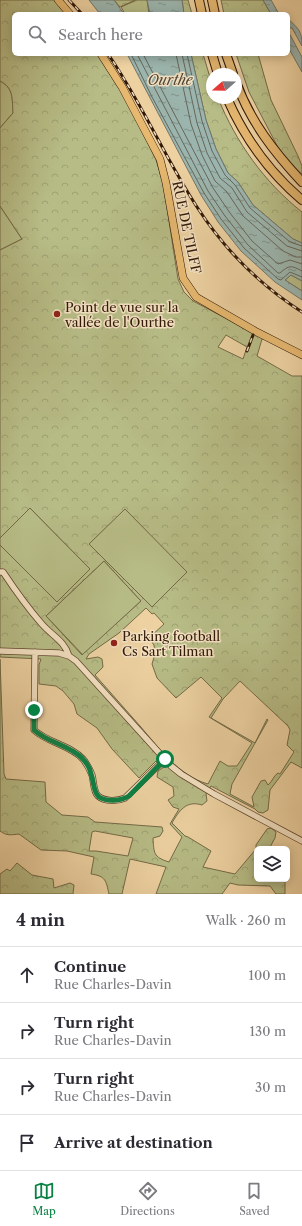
<!DOCTYPE html>
<meta charset="utf-8">
<style>
body{margin:0;font-family:"Libre Caslon Text",serif;background:#f2f2f3;color:#2b2b33}
.controls{position:absolute;right:12px;bottom:12px;display:grid;overflow:hidden;border-radius:6px;box-shadow:0 2px 10px #0003}
.controls button{width:36px;height:36px;display:grid;place-items:center;padding:0;border:0;border-bottom:1px solid #e1e1e2;background:#fff;color:#2b2b33;font:20px sans-serif}
.compass{position:absolute;left:206px;top:68px;width:36px;height:36px;border-radius:50%;background:#fff;box-shadow:0 2px 10px #0003;rotate:250deg}
.stop{position:absolute;width:12px;height:12px;margin:-9px;border:3px solid #0b8043;border-radius:50%;background:#fff}
.stop.end{background:#0b8043;border-color:#fff;box-shadow:0 1px 4px #0008}
.list{margin:0;padding:0;list-style:none}
h2{display:flex;justify-content:space-between;align-items:center;height:52px;margin:0;padding:0 16px;font-size:17px}
h2 small{font-size:13px;font-weight:400;color:#7c7c81}
.list li{display:grid;grid-template-columns:26px 1fr auto;gap:12px;align-items:center;box-sizing:border-box;height:56px;padding:0 16px;border-top:1px solid #e1e1e2}
.list b{display:block;font-size:15px;white-space:nowrap}
.list p{margin:0;font-size:13px;white-space:nowrap;color:#7c7c81}
.list em{font-size:13px;font-style:normal;color:#7c7c81}
.icon{flex:none;width:22px;height:22px;fill:none;stroke:currentColor;stroke-width:2;stroke-linecap:round;stroke-linejoin:round}
.map{position:relative;flex:none;width:302px;height:894px;overflow:hidden}
.search{position:absolute;background:#fff;box-shadow:0 2px 10px #0003;left:12px;right:12px;top:12px;height:44px;display:flex;align-items:center;gap:10px;box-sizing:border-box;padding:0 14px;border-radius:6px;color:#7c7c81;font-size:15px}
.sheet{height:276px;background:#fff}
nav{display:flex;justify-content:space-around;align-items:center;box-sizing:border-box;height:56px;border-top:1px solid #e1e1e2;background:#fff;font-size:11px;color:#7c7c81}
nav a{display:grid;justify-items:center;gap:2px}
nav .on{color:#0b8043}
.map>svg:first-child{display:block}
.green{fill:#b7bc86;stroke:#746a46}
.forest{fill:url(#forest-crowns);stroke:#746a46;fill-rule:evenodd}
.water{fill:url(#water-ripples);stroke:#71766b}
.lines{fill:none;stroke-linecap:round;stroke-linejoin:round}
.shore{stroke:#66665a;stroke-width:1}
.minor-casing{stroke:#61462e;stroke-width:7}
.major-casing{stroke:#321807;stroke-width:8}
.highway-casing{stroke:#321807;stroke-width:10}
.minor{stroke:#f3e1c2;stroke-width:5.5}
.major{stroke:#e6b870;stroke-width:7}
.highway{stroke:#e6b870;stroke-width:8}
.rail-casing{stroke:#321807;stroke-width:3}
.rail{stroke:#f3e1c2;stroke-width:1.5;stroke-dasharray:4.5;stroke-linecap:butt}
.route{stroke:#0b8043;stroke-width:5}
.poi-dot{fill:#8f2418;stroke:#f3e1c2;stroke-width:1.5}
.labels{text-anchor:middle;dominant-baseline:central;stroke-width:3;stroke-linejoin:round;paint-order:stroke}
.street-label{font-size:13px;fill:#321807;stroke:#f3e1c2}
.poi-label{font-size:13px;fill:#321807;stroke:#f3e1c2;text-anchor:start}
.water-label{font-size:14px;font-style:italic;fill:#524739;stroke:#f3e1c2}
</style>
<div class="map">
<svg width="302" height="894" viewBox="0 0 302 894">
<defs>
<pattern id="forest-crowns" width="20" height="18" patternUnits="userSpaceOnUse"><rect width="20" height="18" fill="#b7bc86"/><path d="M2 6a3 3 0 1 1 6 0M12 15a3 3 0 1 1 6 0" fill="none" stroke="#9ea172"/></pattern>
<pattern id="water-ripples" width="26" height="14" patternUnits="userSpaceOnUse"><rect width="26" height="14" fill="#9bb5ae"/><path d="M2 4q2-2 4 0t4 0M15 11q2-2 4 0t4 0" fill="none" stroke="#7f928c"/></pattern>
</defs>
<rect width="100%" height="100%" fill="#edd1a1"/>
<filter id="stains"><feTurbulence type="fractalNoise" baseFrequency=".005" numOctaves="4"/><feColorMatrix values="0 0 0 0 .2 0 0 0 0 .09 0 0 0 0 .02 0 0 0 .5 -.17"/></filter>
<radialGradient id="worn" r=".72"><stop offset=".6" stop-color="#630" stop-opacity="0"/><stop offset="1" stop-color="#630" stop-opacity=".3"/></radialGradient>
<path class="green" d="M 137,0 L 147,0 L 149,14 L 125,14 L 121,7 Z
M 0,81 C 14,88 12,99 13,113 L 0,128 Z
M 0,206 L 22,239 L 0,250 Z
M 291,275 L 302,281 L 302,291 L 285,280 Z
M 30,508 L 90,569 L 57,602 L 0,545 L 0,538 Z
M 125,508 L 188,572 L 152,608 L 89,544 Z
M 104,561 L 141,601 L 83,655 L 46,616 Z"/>
<path class="forest" d="M 0,0 L 54,0 L 67,14 L 14,14 L 14,54 L 98,54 L 115,77 L 156,160 L 163,183 L 178,279 L 184,292 L 193,301 L 265,339 L 262,339 L 257,356 L 292,376 L 302,376 L 302,768 L 291,762 L 270,790 L 268,810 L 263,813 L 258,812 L 255,809 L 211,786 L 206,794 L 207,801 L 202,805 C 186,800 179,811 172,823 L 185,836 L 188,837 L 211,851 L 203,867 L 235,874 L 256,849 L 256,845 L 267,829 L 271,828 L 276,832 L 275,838 L 269,849 L 257,849 L 257,879 L 285,879 L 285,894 L 276,894 L 270,886 L 238,885 L 230,883 L 222,894 L 156,894 L 166,867 L 130,859 L 122,894 L 109,894 C 106,881 106,876 91,874 L 94,857 L 67,851 L 41,850 L 19,834 C 11,835 7,836 0,831 L 0,659 L 4,774 L 6,779 L 45,782 L 46,802 L 62,815 L 88,817 L 95,822 L 162,827 L 163,831 L 160,836 L 153,838 C 154,853 153,857 169,862 L 182,837 L 170,824 L 179,809 L 173,807 L 168,800 L 174,796 L 173,787 L 157,777 L 158,771 L 164,767 L 156,761 L 139,778 L 112,749 L 97,728 L 77,714 L 74,704 L 63,691 L 56,686 L 39,684 L 39,665 L 41,659 L 0,657 L 0,545 L 57,602 L 90,569 L 30,508 L 0,538 L 0,250 L 22,239 L 0,206 L 0,128 L 13,113 C 12,99 14,88 0,81 ZM 226,335 L 247,347 L 243,359 L 218,347 ZM 125,509 L 187,572 L 152,607 L 89,544 ZM 104,561 L 141,601 L 82,655 L 46,616 ZM 146,608 L 152,614 L 154,613 L 164,624 L 149,638 L 154,645 L 155,654 L 152,664 L 157,678 L 176,698 L 201,677 L 222,698 L 209,717 L 252,743 L 237,766 L 228,766 L 220,761 L 208,784 C 179,776 159,748 140,726 C 125,709 110,692 95,675 L 103,667 L 102,659 L 98,657 L 86,659 L 89,654 L 119,633 ZM 240,681 L 288,726 L 290,730 L 287,745 L 294,752 L 280,774 L 278,773 C 273,776 273,781 268,785 L 265,780 L 261,781 L 252,797 L 254,807 L 230,794 L 232,784 L 268,720 L 267,719 L 255,743 L 211,718 L 223,699 ZM 95,831 L 133,838 L 128,856 L 96,851 L 89,851 L 92,832 Z
M 114,0 L 135,0 L 120,7 Z
M 182,0 L 188,0 L 192,14 L 184,14 Z
M 221,0 L 263,0 L 271,14 L 224,14 Z
M 191,54 L 203,54 L 212,84 L 212,98 L 218,98 C 236,142 264,182 302,212 L 302,243 L 293,239 L 253,205 L 238,182 L 228,173 L 216,149 L 206,120 Z
M 236,54 L 258,54 L 271,100 L 298,156 L 302,166 L 302,174 L 283,157 L 249,92 Z
M 17,863 L 32,875 L 53,879 L 54,888 L 70,883 L 74,885 L 73,894 L 0,894 L 0,874 L 7,869 L 10,871 Z"/>
<path class="water" d="M 89,0 L 114,0 L 124,14 L 100,14 Z
M 147,0 L 182,0 L 184,14 L 150,14 Z
M 263,0 L 271,0 L 279,14 L 271,14 Z
M 288,19 C 299,29 302,31 302,46 L 292,28 L 288,28 Z
M 288,31 L 302,57 L 302,72 L 288,47 Z
M 127,54 L 191,54 L 206,120 L 216,149 L 228,173 L 238,182 L 253,205 L 293,239 L 302,243 L 302,281 L 291,275 L 285,280 L 302,291 L 302,300 L 275,282 L 241,251 L 218,222 L 201,195 Z"/>
<g class="lines">
<path class="shore" d="M 131,54 L 152,97 L 204,193 L 221,219 L 244,248 L 278,279 L 281,280 L 290,272 L 302,277
M 137,54 L 208,191 L 225,216 L 248,245 L 278,273 L 280,273 C 289,265 291,265 302,271
M 143,54 L 213,188 L 230,213 L 252,241 L 278,264 L 290,260 L 302,264
M 176,54 L 191,124 L 202,155 L 215,181 L 227,192 L 243,216 L 283,251 L 296,257 L 302,257
M 182,54 L 197,123 L 207,153 L 220,178 L 232,188 L 247,212 L 287,246 L 302,251
M 187,54 L 202,121 L 212,151 L 225,175 L 235,185 L 250,208 L 290,242 L 302,246"/>
<defs>
<path id="minor" d="M 0,572 L 3,572 C 15,590 27,607 41,623 C 52,636 64,640 69,656
M 0,651 L 59,653 L 69,656 L 76,661 L 171,766 L 181,774 L 214,794 L 302,841
M 35,652 L 34,730 C 48,743 70,745 83,759 C 87,764 90,770 92,775 C 94,782 93,791 98,796 C 105,802 118,801 125,798 L 165,759"/>
<path id="major" d="M 58,0 L 70,14
M 101,54 L 122,87 L 160,159 L 166,183 L 183,278 L 196,297 L 255,331 L 302,355"/>
<path id="highway" d="M 199,0 L 202,14
M 212,0 L 215,14
M 212,54 L 218,74
M 226,54 L 233,74
M 236,82 C 250,121 274,152 302,182
M 227,98 C 244,137 269,172 302,200"/>
</defs>
<use href="#minor" class="minor-casing"/>
<use href="#major" class="major-casing"/>
<use href="#highway" class="highway-casing"/>
<use href="#minor" class="minor"/>
<use href="#major" class="major"/>
<use href="#highway" class="highway"/>
<defs>
<path id="rail" d="M 69,0 L 82,14
M 108,54 C 142,103 165,158 197,207 C 224,249 260,285 302,312
M 247,351 L 253,335"/>
</defs>
<use href="#rail" class="rail-casing"/>
<use href="#rail" class="rail"/>
</g>
<g class="lines">
<path class="route" d="M 34,710 L 34,730 C 48,743 69,745 82,758 C 86,762 90,768 91,774 C 94,781 93,792 99,797 C 107,802 121,801 129,796 L 165,759"/>
</g>
<g class="poi-dot">
<circle cx="57" cy="314" r="4"/>
<circle cx="114" cy="643" r="4"/>
</g>
<g class="labels">
<g class="street-label">
<text transform="translate(187 227) rotate(78)">RUE DE TILFF</text>
</g>
<g class="poi-label">
<text x="65" y="307">Point de vue sur la<tspan x="65" dy="15">vallée de l'Ourthe</tspan></text>
<text x="122" y="636">Parking football<tspan x="122" dy="15">Cs Sart Tilman</tspan></text>
</g>
<g class="water-label">
<text x="170" y="80">Ourthe</text>
</g>
</g>
<rect width="100%" height="100%" filter="url(#stains)"/>
<rect width="100%" height="100%" fill="url(#worn)"/>
</svg>
<div class="controls">
<button><svg class="icon" aria-label="layers" viewBox="0 0 24 24"><path d="M12 4l9 5-9 5-9-5zM3 14l9 5 9-5"/></svg></button>
</div>
<svg class="compass" viewBox="-18 -18 36 36"><path d="M0-13l5 13h-10z" fill="#e53935"/><path d="M0 13l5-13h-10z" fill="#7c7c81"/></svg>
<div class="stop" style="left:165px;top:759px"></div>
<div class="stop end" style="left:34px;top:710px"></div>
<div class="search"><svg class="icon" aria-label="search" viewBox="0 0 24 24"><circle cx="10" cy="10" r="6"/><path d="M15 15l6 6"/></svg>Search here</div>
</div>
<section class="sheet">
<h2>4 min<small>Walk · 260 m</small></h2>
<ul class="list">
<li><svg class="icon" aria-label="ahead" viewBox="0 0 24 24"><path d="M12 20V5M6 11l6-6 6 6"/></svg><div><b>Continue</b><p>Rue Charles-Davin</p></div><em>100 m</em></li>
<li><svg class="icon" aria-label="right" viewBox="0 0 24 24"><path d="M7 20v-9h11M14 6l5 5-5 5"/></svg><div><b>Turn right</b><p>Rue Charles-Davin</p></div><em>130 m</em></li>
<li><svg class="icon" aria-label="right" viewBox="0 0 24 24"><path d="M7 20v-9h11M14 6l5 5-5 5"/></svg><div><b>Turn right</b><p>Rue Charles-Davin</p></div><em>30 m</em></li>
<li><svg class="icon" aria-label="arrive" viewBox="0 0 24 24"><path d="M6 21V4h12l-3 4 3 4H6"/></svg><div><b>Arrive at destination</b></div></li>
</ul>
</section>
<nav>
<a class="on"><svg class="icon" aria-label="map" viewBox="0 0 24 24"><path d="M3 6l6-2 6 2 6-2v14l-6 2-6-2-6 2zM9 4v14M15 6v14"/></svg>Map</a>
<a><svg class="icon" aria-label="directions" viewBox="0 0 24 24"><path d="M12 3l9 9-9 9-9-9zM9 14v-3h6M13 9l2 2-2 2"/></svg>Directions</a>
<a><svg class="icon" aria-label="saved" viewBox="0 0 24 24"><path d="M7 4h10v16l-5-4-5 4z"/></svg>Saved</a>
</nav>
